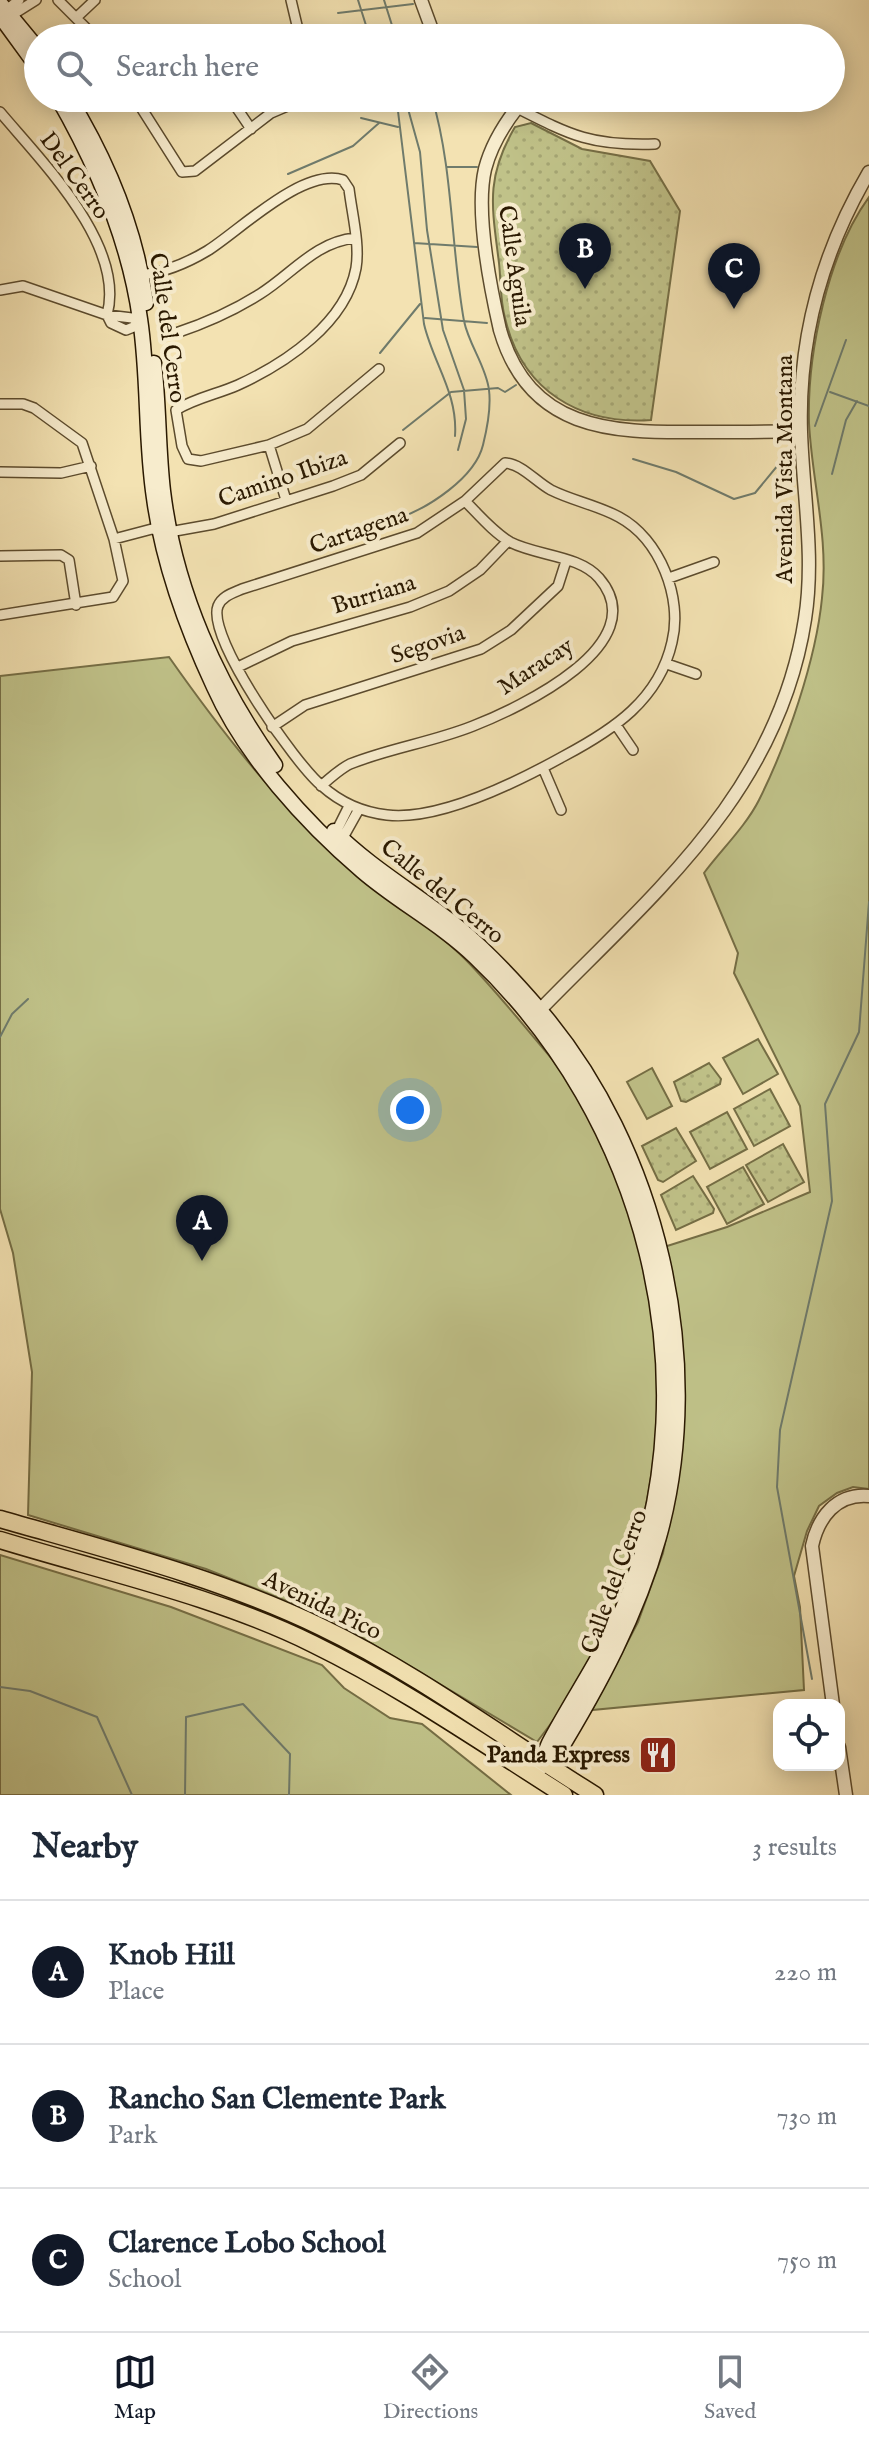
<!DOCTYPE html>
<style>
body{margin:0;font-family:"IM FELL English",serif;background:#f6f6f7;color:#1f2937}
.controls{position:absolute;right:24px;bottom:24px;display:grid;overflow:hidden;border-radius:16px;box-shadow:0 4px 20px #0003}
.controls button{width:72px;height:72px;display:grid;place-items:center;padding:0;border:0;border-bottom:2px solid #e0e1e3;background:#fff;color:#1f2937;font:40px sans-serif}
.you{position:absolute;left:410px;top:1110px;width:28px;height:28px;margin:-20px;border:6px solid #fff;border-radius:50%;background:#1a73e8;box-shadow:0 0 0 12px #1a73e833}
.badge{display:grid;place-items:center;width:52px;height:52px;border-radius:50%;background:#111827;color:#fff;font-size:26px;font-weight:700}
.pin{position:absolute;translate:-50% -66px;filter:drop-shadow(0 2px 4px #0008)}
.pin::after{content:'';position:absolute;top:42px;width:28px;height:24px;background:inherit;clip-path:polygon(0 0,100% 0,50% 100%)}
.list{margin:0;padding:0;list-style:none}
h2{display:flex;justify-content:space-between;align-items:center;height:104px;margin:0;padding:0 32px;font-size:34px}
h2 small{font-size:26px;font-weight:400;color:#747a83}
.list li{display:grid;grid-template-columns:52px 1fr auto;gap:24px;align-items:center;box-sizing:border-box;height:144px;padding:0 32px;border-top:2px solid #e0e1e3}
.list b{display:block;font-size:30px;white-space:nowrap}
.list p{margin:0;font-size:26px;white-space:nowrap;color:#747a83}
.list em{font-size:26px;font-style:normal;color:#747a83}
.icon{flex:none;width:44px;height:44px;fill:none;stroke:currentColor;stroke-width:2;stroke-linecap:round;stroke-linejoin:round}
.map{position:relative;flex:none;width:869px;height:1795px;overflow:hidden}
.search{position:absolute;background:#fff;box-shadow:0 4px 20px #0003;left:24px;right:24px;top:24px;height:88px;display:flex;align-items:center;gap:20px;box-sizing:border-box;padding:0 28px;border-radius:44px;color:#747a83;font-size:30px}
.sheet{height:536px;background:#fff}
nav{display:flex;justify-content:space-around;align-items:center;box-sizing:border-box;height:112px;border-top:2px solid #e0e1e3;background:#fff;font-size:22px;color:#747a83}
nav a{display:grid;justify-items:center;gap:4px}
nav .on{color:#111827}
.map>svg:first-child{display:block}
.grass{fill:#c0c289;stroke:#756e45;stroke-width:2}
.park{fill:url(#park-dots);stroke:#756e45;stroke-width:2}
.lines{fill:none;stroke-linecap:round;stroke-linejoin:round}
.stream{stroke:#6f7b6c;stroke-width:2}
.minor-casing{stroke:#5c4b2d;stroke-width:12}
.tertiary-casing{stroke:#5c4b2d;stroke-width:15}
.secondary-casing{stroke:#2a1901;stroke-width:17}
.trunk-casing{stroke:#2a1901;stroke-width:19}
.minor{stroke:#f7eccd;stroke-width:9}
.tertiary{stroke:#f7eccd;stroke-width:12}
.secondary{stroke:#f7eccd;stroke-width:14}
.trunk{stroke:#f3e2b2;stroke-width:16}
.labels{text-anchor:middle;dominant-baseline:central;stroke-width:8;stroke-linejoin:round;paint-order:stroke}
.street-label{font-size:24px;fill:#2a1901;stroke:#f7eccd}
.poi-label{font-size:24px;font-weight:bold;fill:#2a1901;stroke:#f7eccd;text-anchor:end}
</style>
<div class="map">
<svg width="869" height="1795" viewBox="0 0 869 1795">
<defs>
<pattern id="park-dots" width="8" height="8" patternUnits="userSpaceOnUse" patternTransform="scale(2)"><rect width="8" height="8" fill="#c0c289"/><path d="M2 2h.1M6 6h.1" fill="none" stroke="#a5a674" stroke-width="1.8" stroke-linecap="round"/></pattern>
</defs>
<rect width="100%" height="100%" fill="#f3e2b2"/>
<filter id="stains"><feTurbulence type="fractalNoise" baseFrequency=".0025" numOctaves="4"/><feColorMatrix values="0 0 0 0 .2 0 0 0 0 .09 0 0 0 0 .02 0 0 0 .5 -.17"/></filter>
<radialGradient id="worn" r=".72"><stop offset=".6" stop-color="#630" stop-opacity="0"/><stop offset="1" stop-color="#630" stop-opacity=".3"/></radialGradient>
<path class="grass" d="M 869,197 L 869,1489 L 853,1487 L 837,1493 L 819,1506 L 807,1531 L 794,1576 L 800,1607 L 804,1690 L 592,1710 L 638,1622 L 663,1553 L 677,1481 L 664,1247 L 727,1227 L 810,1192 L 800,1106 L 734,973 L 738,953 L 704,873 C 721,850 746,826 759,800 C 787,744 816,660 822,598 C 829,538 812,482 809,423 C 807,353 828,253 869,197 Z
M 169,657 C 219,728 275,801 341,859 C 381,895 429,923 467,961 C 497,992 524,1026 552,1059 C 573,1086 589,1119 603,1149 C 696,1340 668,1575 537,1742 L 327,1617 L 206,1569 L 28,1515 L 32,1372 L 13,1253 L 0,1209 L 0,676 Z
M 758,1039 L 778,1074 L 743,1094 L 723,1058 Z
M 652,1068 L 672,1106 L 647,1119 L 627,1082 Z
M 0,1555 L 171,1607 L 322,1665 L 344,1688 L 390,1718 L 422,1724 L 511,1795 L 0,1795 Z"/>
<path class="park" d="M 531,123 L 582,149 L 650,161 L 680,211 L 651,420 C 580,425 522,391 505,318 C 500,300 501,281 499,263 C 492,207 485,178 515,127 Z
M 709,1063 L 721,1079 L 720,1084 L 686,1102 L 681,1101 L 674,1082 Z
M 770,1089 L 790,1126 L 754,1146 L 734,1109 Z
M 727,1112 L 747,1149 L 710,1169 L 690,1132 Z
M 676,1128 L 696,1161 L 663,1182 L 658,1180 L 642,1146 Z
M 783,1144 L 804,1182 L 768,1202 L 746,1165 Z
M 743,1167 L 764,1204 L 727,1224 L 707,1187 Z
M 693,1176 L 714,1209 L 713,1213 L 676,1230 L 661,1195 Z"/>
<g class="lines">
<path class="stream" d="M 358,0 L 370,38
M 384,0 L 396,38
M 338,13 L 413,4
M 405,98 L 420,152 L 427,230 L 443,330 L 464,390 L 466,419 L 458,450
M 397,103 L 424,324 C 433,363 458,393 455,436
M 379,105 L 394,98
M 361,118 L 398,127
M 447,167 L 477,167
M 288,174 L 353,146 L 379,123
M 414,243 L 477,247
M 425,318 L 487,323
M 380,353 L 420,304
M 830,392 L 869,406
M 815,426 L 846,340
M 403,430 L 451,392 L 498,388 L 505,392 L 516,385
M 633,459 L 676,472 L 734,499 L 755,493 L 783,459
M 832,474 L 846,420 L 857,401
M 399,518 C 428,508 475,478 483,445 C 487,429 491,406 489,390 C 486,366 469,345 464,321 C 451,249 453,167 432,98
M 0,1037 L 12,1014 L 28,999
M 812,1679 L 777,1487 L 780,1430 L 832,1201 L 825,1104 L 859,1032 L 869,902
M 0,1687 L 30,1691 L 97,1717 L 132,1795
M 185,1795 L 186,1717 L 243,1704 L 290,1754 L 289,1795"/>
<defs>
<path id="minor" d="M 58,0 L 96,38
M 291,0 L 300,38
M 5,11 L 19,0
M 78,16 L 95,0
M 9,17 L 36,0
M 135,98 L 182,172 L 195,171 L 271,113 L 306,98
M 230,98 L 251,129
M 517,108 C 572,136 592,146 655,144
M 0,112 C 41,161 126,245 107,315 L 111,323 L 126,330 L 141,324
M 142,275 C 165,272 187,263 207,251 C 238,232 303,167 343,180 L 349,189 C 352,214 360,244 356,268 C 346,323 286,363 238,385 C 218,394 195,398 176,410 L 182,446 L 188,459 L 201,461 L 269,445 L 307,429 L 379,369
M 0,290 L 23,286 L 107,315 L 132,318 L 141,324
M 176,333 C 206,323 233,311 260,294 C 292,274 315,242 355,238
M 0,404 L 23,404 L 34,408 L 82,443 L 114,539 L 123,581 L 113,597 L 0,615
M 269,445 L 286,500
M 505,463 C 522,464 536,482 551,490 C 573,501 597,505 619,517 C 660,539 683,598 672,642 C 659,700 613,730 564,756 C 519,781 439,821 387,815 C 361,812 341,803 322,786 C 296,765 206,637 218,606 C 222,596 233,593 242,589 L 417,533 L 465,501 Z
M 0,472 L 61,473 L 91,466
M 114,539 L 152,529 L 175,531 L 214,524 L 333,486 L 361,475 L 400,443
M 0,556 L 61,555 L 69,560 L 76,605
M 669,578 L 714,562
M 667,664 L 696,674
M 238,667 L 292,641 L 410,607 L 449,591 L 480,570 L 508,541
M 616,725 L 633,750
M 272,727 L 305,705 L 481,649 L 511,630 L 558,586 L 566,561
M 543,768 L 561,810
M 321,786 C 330,778 340,769 350,764 C 390,748 433,742 473,726 C 519,708 656,644 599,578 C 579,555 537,556 510,542 C 493,532 479,515 465,501
M 338,835 L 345,834 L 359,809
M 338,836 L 338,828 L 349,806"/>
<path id="tertiary" d="M 421,0 L 435,38
M 500,98 L 517,108 C 503,126 491,146 485,169 C 475,212 490,286 500,330 C 529,430 610,433 697,432 C 732,432 767,432 801,431
M 534,1016 C 650,896 778,795 805,619 C 815,556 803,495 801,432 C 798,338 822,252 869,172
M 833,1705 L 812,1546 C 818,1518 836,1493 869,1496
M 839,1747 L 846,1795"/>
<path id="secondary" d="M 0,3 L 38,49
M 0,16 L 38,68
M 58,98 C 97,166 129,240 140,319 C 149,378 145,439 154,498 C 163,565 186,627 214,687 C 245,756 305,822 362,871 C 398,902 441,924 475,957 C 645,1118 711,1372 629,1593 C 609,1647 576,1692 549,1743 C 545,1752 543,1761 539,1769
M 69,98 C 107,160 136,231 146,303
M 154,363 C 159,405 158,448 163,491 C 175,590 217,684 275,765
M 334,831 C 371,868 417,894 458,927 C 487,951 514,980 539,1009 C 658,1147 708,1360 659,1537 C 637,1616 599,1686 557,1755 L 543,1762"/>
<path id="trunk" d="M 0,1519 C 108,1550 220,1578 321,1627 C 417,1673 505,1739 595,1795
M 0,1540 C 101,1571 219,1597 313,1644 C 401,1687 482,1743 564,1795"/>
</defs>
<use href="#minor" class="minor-casing"/>
<use href="#tertiary" class="tertiary-casing"/>
<use href="#secondary" class="secondary-casing"/>
<use href="#trunk" class="trunk-casing"/>
<use href="#minor" class="minor"/>
<use href="#tertiary" class="tertiary"/>
<use href="#secondary" class="secondary"/>
<use href="#trunk" class="trunk"/>
</g>
<defs>
<symbol id="restaurant-square" viewBox="-11 -11 22 22"><rect x="-9" y="-9" width="18" height="18" rx="4" fill="#8f2418" stroke="#f7eccd"/><path d="M-5-6h1v4h1v-4h1v4h1v-4h1v5L-1.5 .5V6h-2V.5L-5-1ZM5-6V6H3V1.5H1.5Q1.5-4 5-6Z" fill="#fff"/></symbol>
</defs>
<g fill-rule="evenodd">
<use href="#restaurant-square" x="636" y="1733" width="44" height="44"/>
</g>
<g class="labels">
<g class="street-label">
<text transform="translate(74 176) rotate(54)">Del Cerro</text>
<text transform="translate(514 266) rotate(82)">Calle Aguila</text>
<text transform="translate(167 328) rotate(82)">Calle del Cerro</text>
<text transform="translate(785 469) rotate(-90)">Avenida Vista Montana</text>
<text transform="translate(283 479) rotate(-19)">Camino Ibiza</text>
<text transform="translate(359 531) rotate(-19)">Cartagena</text>
<text transform="translate(374 595) rotate(-17)">Burriana</text>
<text transform="translate(428 645) rotate(-19)">Segovia</text>
<text transform="translate(536 667) rotate(-33)">Maracay</text>
<text transform="translate(442 892) rotate(39)">Calle del Cerro</text>
<text transform="translate(615 1582) rotate(-70)">Calle del Cerro</text>
<text transform="translate(322 1606) rotate(26)">Avenida Pico</text>
</g>
<g class="poi-label">
<text x="630" y="1755">Panda Express</text>
</g>
</g>
<rect width="100%" height="100%" filter="url(#stains)"/>
<rect width="100%" height="100%" fill="url(#worn)"/>
</svg>
<div class="controls">
<button><svg class="icon" aria-label="locate" viewBox="0 0 24 24"><circle cx="12" cy="12" r="6"/><path d="M12 2v4M12 18v4M2 12h4M18 12h4"/></svg></button>
</div>
<div class="you"></div>
<div class="pin badge" style="left:202px;top:1261px">A</div>
<div class="pin badge" style="left:585px;top:289px">B</div>
<div class="pin badge" style="left:734px;top:309px">C</div>
<div class="search"><svg class="icon" aria-label="search" viewBox="0 0 24 24"><circle cx="10" cy="10" r="6"/><path d="M15 15l6 6"/></svg>Search here</div>
</div>
<section class="sheet">
<h2>Nearby<small>3 results</small></h2>
<ul class="list">
<li><span class="badge">A</span><div><b>Knob Hill</b><p>Place</p></div><em>220 m</em></li>
<li><span class="badge">B</span><div><b>Rancho San Clemente Park</b><p>Park</p></div><em>730 m</em></li>
<li><span class="badge">C</span><div><b>Clarence Lobo School</b><p>School</p></div><em>750 m</em></li>
</ul>
</section>
<nav>
<a class="on"><svg class="icon" aria-label="map" viewBox="0 0 24 24"><path d="M3 6l6-2 6 2 6-2v14l-6 2-6-2-6 2zM9 4v14M15 6v14"/></svg>Map</a>
<a><svg class="icon" aria-label="directions" viewBox="0 0 24 24"><path d="M12 3l9 9-9 9-9-9zM9 14v-3h6M13 9l2 2-2 2"/></svg>Directions</a>
<a><svg class="icon" aria-label="saved" viewBox="0 0 24 24"><path d="M7 4h10v16l-5-4-5 4z"/></svg>Saved</a>
</nav>
